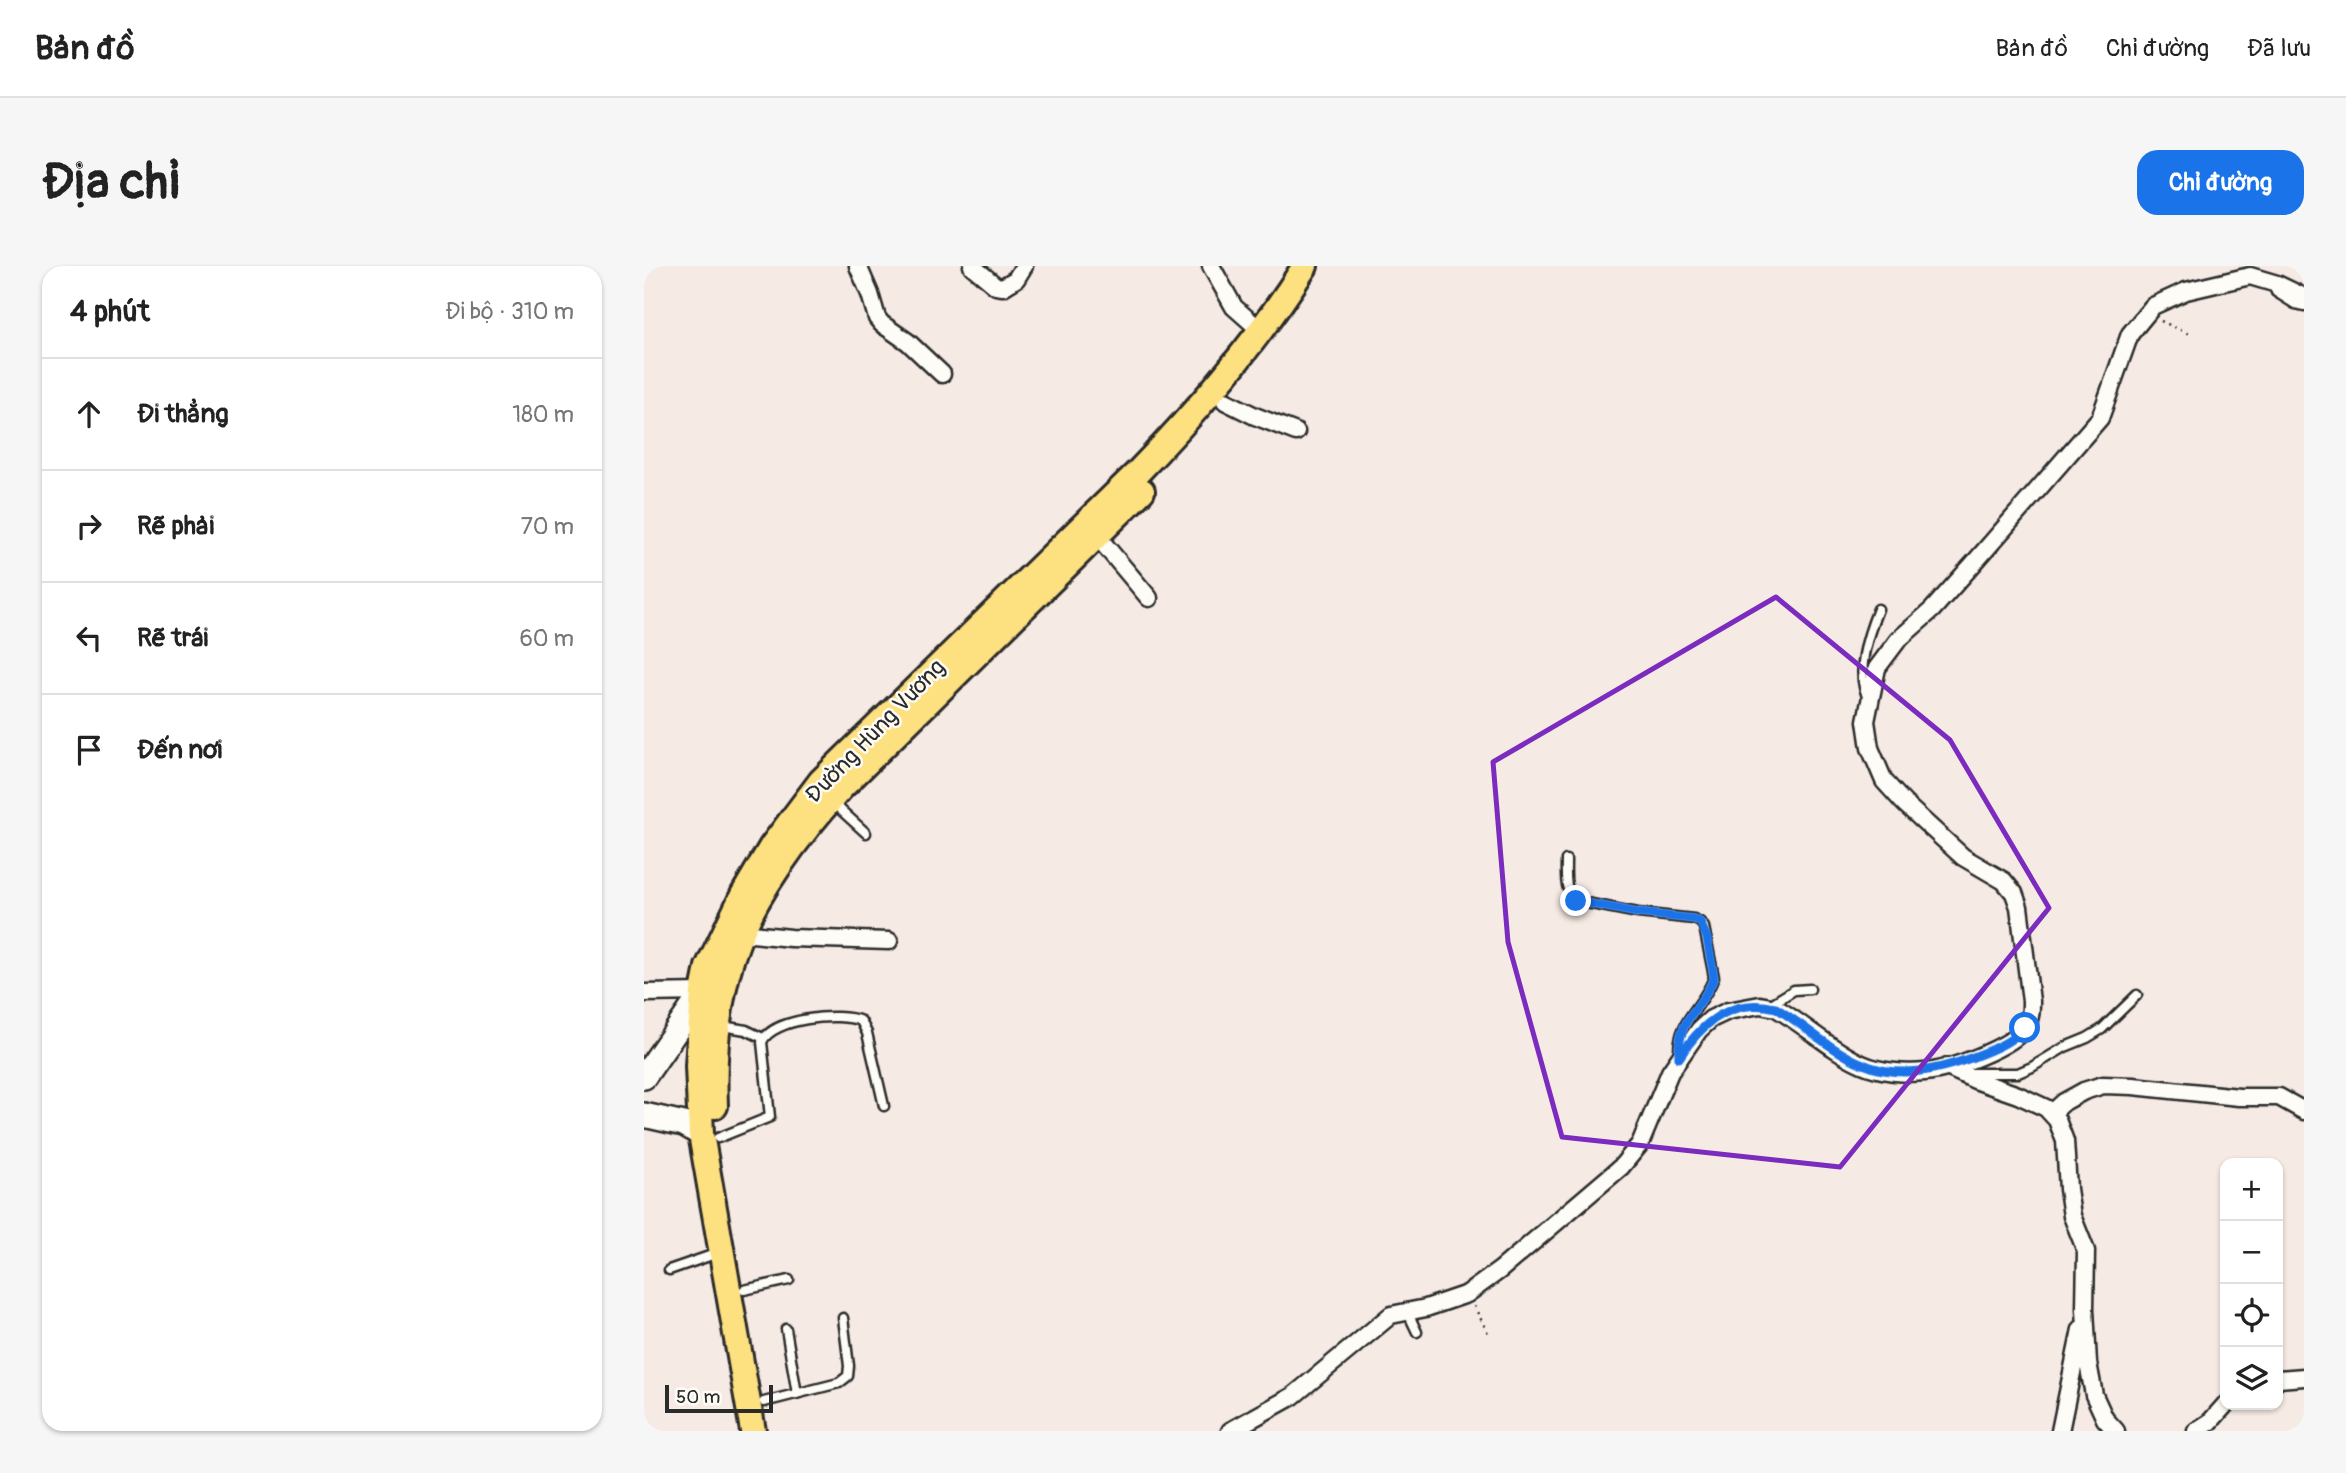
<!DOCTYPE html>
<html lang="vi">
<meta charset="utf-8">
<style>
body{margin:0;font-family:Pangolin,sans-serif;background:#f6f6f6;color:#222}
.controls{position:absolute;right:21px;bottom:21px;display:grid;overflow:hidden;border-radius:14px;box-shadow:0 2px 5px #0004}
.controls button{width:63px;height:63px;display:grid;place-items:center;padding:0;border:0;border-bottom:2px solid #e0e0e0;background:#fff;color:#222;font:35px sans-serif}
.scale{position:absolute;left:21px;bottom:18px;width:108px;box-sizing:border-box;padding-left:7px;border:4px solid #2b2b2b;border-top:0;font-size:19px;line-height:24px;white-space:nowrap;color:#2b2b2b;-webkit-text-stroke:5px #fdfcf7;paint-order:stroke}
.stop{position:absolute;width:21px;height:21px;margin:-16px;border:5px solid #1a73e8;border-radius:50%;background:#fff}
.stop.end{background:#1a73e8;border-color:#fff;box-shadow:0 2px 7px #0008}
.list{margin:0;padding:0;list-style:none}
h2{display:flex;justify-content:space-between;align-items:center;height:91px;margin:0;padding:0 28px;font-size:30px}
h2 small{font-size:23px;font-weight:400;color:#767676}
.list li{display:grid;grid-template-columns:46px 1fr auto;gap:21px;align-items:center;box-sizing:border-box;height:112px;padding:0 28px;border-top:2px solid #e0e0e0}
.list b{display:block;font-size:26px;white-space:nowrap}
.list em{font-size:23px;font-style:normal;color:#767676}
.icon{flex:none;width:38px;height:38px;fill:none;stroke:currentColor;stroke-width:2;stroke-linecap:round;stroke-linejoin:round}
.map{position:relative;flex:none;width:1660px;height:1165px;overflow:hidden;border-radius:21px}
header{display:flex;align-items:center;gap:42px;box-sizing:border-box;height:98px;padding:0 35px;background:#fff;border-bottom:2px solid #e0e0e0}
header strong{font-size:33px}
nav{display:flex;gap:38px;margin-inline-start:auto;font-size:24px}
.intro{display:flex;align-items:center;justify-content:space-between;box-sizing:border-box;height:168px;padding:0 42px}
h1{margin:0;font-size:49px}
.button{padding:18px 32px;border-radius:21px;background:#1a73e8;color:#fff;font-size:24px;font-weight:700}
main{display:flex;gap:42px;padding:0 42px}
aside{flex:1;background:#fff;border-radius:21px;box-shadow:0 2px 5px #0004}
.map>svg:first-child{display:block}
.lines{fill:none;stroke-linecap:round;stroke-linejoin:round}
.service-casing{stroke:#2b2b2b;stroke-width:13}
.minor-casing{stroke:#2b2b2b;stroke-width:21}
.secondary-casing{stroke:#2b2b2b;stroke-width:28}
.primary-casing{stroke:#2b2b2b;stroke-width:30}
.path{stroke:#2b2b2b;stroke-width:2.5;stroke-dasharray:2 5;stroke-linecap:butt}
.service{stroke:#fdfcf7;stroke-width:8}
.minor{stroke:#fdfcf7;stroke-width:16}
.secondary{stroke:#fdfcf7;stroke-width:23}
.primary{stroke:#fde080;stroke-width:24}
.route{stroke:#1a73e8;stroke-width:9}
.marked{fill:none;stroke:#7b2cbf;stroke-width:5;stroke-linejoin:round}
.labels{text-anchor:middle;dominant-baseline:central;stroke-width:5;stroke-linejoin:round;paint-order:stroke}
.street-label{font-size:23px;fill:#2b2b2b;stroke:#fdfcf7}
</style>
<header>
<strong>Bản đồ</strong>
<nav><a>Bản đồ</a><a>Chỉ đường</a><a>Đã lưu</a></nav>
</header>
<div class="intro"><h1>Địa chỉ</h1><a class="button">Chỉ đường</a></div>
<main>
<aside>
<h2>4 phút<small>Đi bộ · 310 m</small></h2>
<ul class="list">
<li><svg class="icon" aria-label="ahead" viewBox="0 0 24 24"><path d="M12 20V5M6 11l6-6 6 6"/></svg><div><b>Đi thẳng</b></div><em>180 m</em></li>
<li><svg class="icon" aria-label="right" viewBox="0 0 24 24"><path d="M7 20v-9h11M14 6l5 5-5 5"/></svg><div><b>Rẽ phải</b></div><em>70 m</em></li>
<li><svg class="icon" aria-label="left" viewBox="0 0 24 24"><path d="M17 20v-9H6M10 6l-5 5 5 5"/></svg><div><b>Rẽ trái</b></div><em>60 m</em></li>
<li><svg class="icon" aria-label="arrive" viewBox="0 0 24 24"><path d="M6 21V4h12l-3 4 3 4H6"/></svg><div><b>Đến nơi</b></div></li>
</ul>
</aside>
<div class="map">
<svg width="1660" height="1165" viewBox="0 0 1660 1165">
<rect width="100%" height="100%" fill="#f6eae4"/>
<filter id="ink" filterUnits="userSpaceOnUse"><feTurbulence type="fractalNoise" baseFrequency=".0143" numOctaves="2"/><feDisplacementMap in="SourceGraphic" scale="14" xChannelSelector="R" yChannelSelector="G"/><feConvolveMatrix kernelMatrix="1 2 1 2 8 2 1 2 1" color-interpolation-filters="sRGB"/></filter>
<g filter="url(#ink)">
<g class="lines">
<defs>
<path id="service" d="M 1633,18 L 1632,26 L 1651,38 L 1660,40
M 1225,434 C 1210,408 1224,368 1234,343
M 188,536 L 222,567
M 922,594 C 922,608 920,626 932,635 L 994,647 L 1050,653 L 1056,656 L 1060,661 L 1070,711 C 1060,741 1033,753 1035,789
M 1124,740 L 1150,724 L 1166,723
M 78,760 L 102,764 L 119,772
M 1327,807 L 1374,807 L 1388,801 L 1421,781 L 1443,772 L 1458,763 L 1493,729
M 74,872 L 126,851 L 118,776 C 128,752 196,746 217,755 L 223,767 L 240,840
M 25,1004 L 74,987
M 100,1024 L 145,1014
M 763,1045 L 773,1066
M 142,1063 L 153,1128
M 120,1136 L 195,1117 L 204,1110 L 205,1100 L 199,1052"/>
<path id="minor" d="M 214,0 L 226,28 L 233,52 L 238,58 L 264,76 L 298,108
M 328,0 L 352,20 L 359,21 L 372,13 L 380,0
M 567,0 L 590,41 L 616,64
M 581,135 L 611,150 L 652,166
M 453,270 L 505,332
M 98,667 L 147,672 L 245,675
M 0,727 L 59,726
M 1303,801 L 1331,814 L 1374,829 L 1402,842 L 1413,854 L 1421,875 L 1424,923 L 1428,950 L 1442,985 L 1441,1043 L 1444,1097 L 1450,1129 L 1461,1153 L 1472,1165
M 1408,847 L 1420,836 L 1440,825 L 1459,819 L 1489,820 L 1595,831 L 1635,831 L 1660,845
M 1634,1113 L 1660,1111
M 586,1165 L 649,1130 L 747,1049 L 782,1042 L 823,1028 L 856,1004 L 977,901 L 996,878 L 1026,806 L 1055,764 L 1067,753 L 1084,745 L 1116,739 L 1132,742 C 1161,759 1187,784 1218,798 C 1236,806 1261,808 1281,806 C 1305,804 1370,781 1382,760 C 1387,752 1387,744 1387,735 L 1375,641 L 1370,627 L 1360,615 L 1319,591 L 1260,537 L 1240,515 L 1226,482 L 1222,455 L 1233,402 L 1254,374 L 1288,344 L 1330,297 L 1456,152 L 1486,68 L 1509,40 L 1542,25 L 1606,10 L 1633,18 L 1660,31
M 1416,1165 L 1437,1063
M 1552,1165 L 1566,1156 L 1581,1139"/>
<path id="secondary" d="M 0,811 L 59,726
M 0,849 L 40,858 L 57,868"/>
<path id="primary" d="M 71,840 C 69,791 73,738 88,691 C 106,633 157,566 198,521 L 498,225
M 109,1165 L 57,868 L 54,800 L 59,726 L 64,701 L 99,629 L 128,580 L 177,515 L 494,206 C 556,142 614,75 661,0"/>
</defs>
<use href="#service" class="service-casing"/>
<use href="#minor" class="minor-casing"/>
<use href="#secondary" class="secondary-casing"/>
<use href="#primary" class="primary-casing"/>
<path class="path" d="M 1517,55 L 1545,68
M 830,1040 L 844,1067"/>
<use href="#service" class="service"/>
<use href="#minor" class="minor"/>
<use href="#secondary" class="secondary"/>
<use href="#primary" class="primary"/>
</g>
</g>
<g class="lines" filter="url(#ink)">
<path class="route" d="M 932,635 L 994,647 L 1050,653 L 1056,656 L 1063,672 L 1070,711 C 1059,744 1033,749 1035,792 C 1057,757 1088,731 1132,742 C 1160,759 1189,786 1219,798 C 1253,813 1291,805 1324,793 C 1345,785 1365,778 1381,762"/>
</g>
<path class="marked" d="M 1132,331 L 1306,474 L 1405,642 L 1196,901 L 918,871 L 864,676 L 849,496 Z"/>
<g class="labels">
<g class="street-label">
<text transform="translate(231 465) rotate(-46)">Đường Hùng Vương</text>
</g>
</g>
</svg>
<div class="controls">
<button>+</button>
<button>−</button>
<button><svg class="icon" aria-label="locate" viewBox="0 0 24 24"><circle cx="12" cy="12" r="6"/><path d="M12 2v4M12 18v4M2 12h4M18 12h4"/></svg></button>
<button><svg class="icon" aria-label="layers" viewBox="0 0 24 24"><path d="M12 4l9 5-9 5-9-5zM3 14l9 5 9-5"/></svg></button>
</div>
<div class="scale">50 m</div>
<div class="stop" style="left:1381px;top:762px"></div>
<div class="stop end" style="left:932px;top:635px"></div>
</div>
</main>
